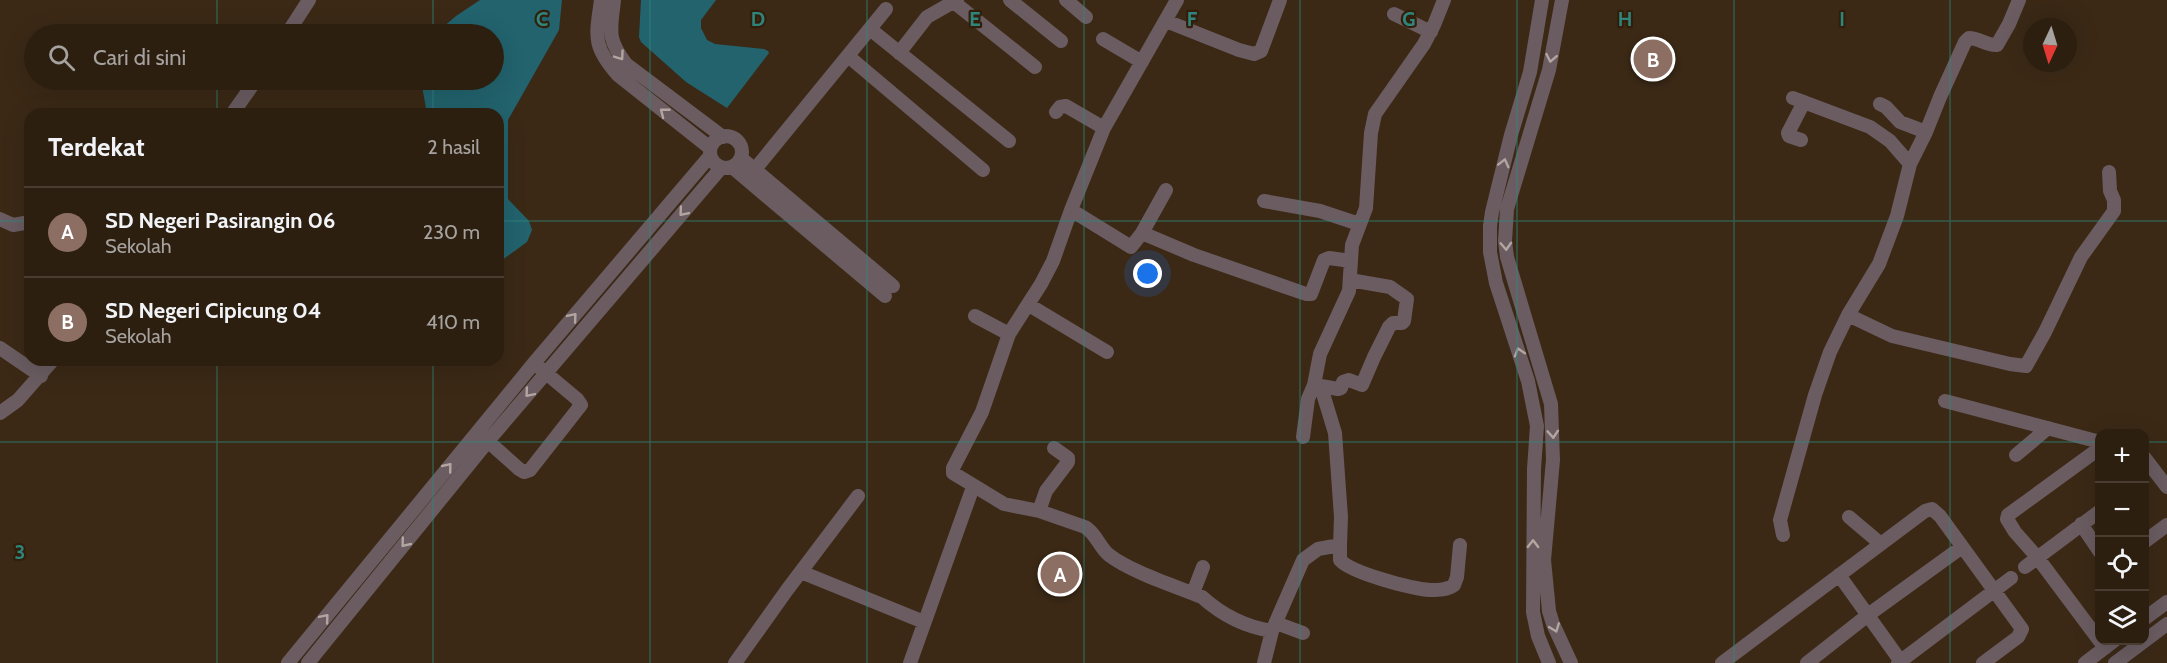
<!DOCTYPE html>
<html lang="id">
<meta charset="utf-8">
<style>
body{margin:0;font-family:Cabin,sans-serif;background:#342719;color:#f1f3f6}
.controls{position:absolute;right:18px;bottom:18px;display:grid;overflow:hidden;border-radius:12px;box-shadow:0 6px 24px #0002}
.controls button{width:54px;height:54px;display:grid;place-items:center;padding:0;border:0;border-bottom:2px solid #483d30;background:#2c1f10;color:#f1f3f6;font:30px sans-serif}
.compass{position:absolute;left:2023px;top:18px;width:54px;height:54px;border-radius:50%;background:#2c1f10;box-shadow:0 6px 24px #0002;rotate:184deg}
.you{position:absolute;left:1148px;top:274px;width:21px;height:21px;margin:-15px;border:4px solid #fff;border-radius:50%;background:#1a73e8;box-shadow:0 0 0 9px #1a73e833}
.badge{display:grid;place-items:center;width:39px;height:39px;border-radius:50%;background:#fe8ebe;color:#fff;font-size:20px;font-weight:700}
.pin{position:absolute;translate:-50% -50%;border:3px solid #fff;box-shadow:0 2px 6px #0006}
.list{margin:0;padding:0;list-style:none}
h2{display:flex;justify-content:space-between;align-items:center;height:78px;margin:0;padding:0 24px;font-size:26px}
h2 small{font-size:20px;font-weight:400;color:#a6a29f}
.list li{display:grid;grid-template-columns:39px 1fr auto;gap:18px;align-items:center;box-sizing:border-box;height:90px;padding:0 24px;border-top:2px solid #483d30}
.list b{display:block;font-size:22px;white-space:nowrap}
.list p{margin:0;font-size:20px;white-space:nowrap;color:#a6a29f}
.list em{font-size:20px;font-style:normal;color:#a6a29f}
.icon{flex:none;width:33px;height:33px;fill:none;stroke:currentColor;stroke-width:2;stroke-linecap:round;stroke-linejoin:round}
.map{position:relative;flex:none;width:2167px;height:663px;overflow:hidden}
.search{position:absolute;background:#2c1f10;box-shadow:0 6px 24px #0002;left:24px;top:24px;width:480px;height:66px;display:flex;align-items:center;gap:15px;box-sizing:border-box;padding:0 21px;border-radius:33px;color:#a6a29f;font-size:22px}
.panel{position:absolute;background:#2c1f10;box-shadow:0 6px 24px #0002;left:24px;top:108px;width:480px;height:258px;border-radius:18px}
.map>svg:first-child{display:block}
.water{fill:#22636d}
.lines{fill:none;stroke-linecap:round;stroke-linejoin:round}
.minor{stroke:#6a5c61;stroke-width:14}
.oneway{stroke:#b3a6a1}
.grid{fill:none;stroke:#2f857c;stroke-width:1.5;stroke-opacity:0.55}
.grid-label{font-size:20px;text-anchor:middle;font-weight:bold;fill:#2f857c;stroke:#311f0c;stroke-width:4.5;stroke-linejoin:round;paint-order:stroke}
</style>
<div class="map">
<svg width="2167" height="663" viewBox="0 0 2167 663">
<rect width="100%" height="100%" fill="#3b2916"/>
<path class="water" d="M 480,0 L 562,0 L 559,30 L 508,120 L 508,199 L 529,221 L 532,230 L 527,242 L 498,263 L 498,114 L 427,114 L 421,80 L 494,80 L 494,34 L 435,34 L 456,16 Z
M 641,0 L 716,0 L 701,20 L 701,28 L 707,40 L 715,44 L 764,49 L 768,51 L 769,53 L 727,108 L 686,82 L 641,42 L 639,37 Z"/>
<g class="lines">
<path class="minor" d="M 601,0 C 596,36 592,46 618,75 L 710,148
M 614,0 C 611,30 606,38 626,64 L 723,137
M 1010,0 L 1061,41
M 1066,0 L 1086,17
M 1177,0 L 1104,128 L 1071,210 L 1053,261 L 1041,284 L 1009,334 L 982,412 L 953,468 L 953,473 L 1004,504 L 1039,511 L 1085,527 C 1096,533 1099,547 1109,555 C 1131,572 1175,586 1202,597 C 1222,615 1246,627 1272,631 L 1303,560 L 1318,549 L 1340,545 L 1341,517 L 1335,433 L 1321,387
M 1542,0 L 1530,72 L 1511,135 L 1492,212 L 1490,226 L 1490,252 L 1496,283 L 1528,381 L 1537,426 L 1534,469 L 1533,612 L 1538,636 L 1549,663
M 1562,0 L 1549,70 L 1507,209 L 1505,241 L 1507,257 L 1551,404 L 1553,460 L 1544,560 L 1549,611 L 1553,624 L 1571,663
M 955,3 L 1035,67
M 1394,14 L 1431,32
M 1166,21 L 1239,50 L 1254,54 L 1261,51 L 1280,0
M 870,29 L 1009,141
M 287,34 L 309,0
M 1103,39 L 1142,62
M 899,53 L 927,17 L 957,0
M 848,56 L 983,170
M 1793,98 L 1870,127 L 1890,141 L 1910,164
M 1880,104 L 1886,107 L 1900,122 L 1926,132
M 1056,112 L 1060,107 L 1066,106 L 1104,128
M 232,114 L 256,80
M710 152a16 16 0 1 1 32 0a16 16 0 1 1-32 0Z
M 1801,140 L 1789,136 L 1788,133 L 1804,102
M 741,158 L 893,286
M 732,167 L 885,296
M 747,179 L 886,9
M 1264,201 L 1320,211 L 1359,224
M 1071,210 L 1131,247 L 1142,233 L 1166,190
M 0,219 L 13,225 L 30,222
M 1142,233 L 1194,255 L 1306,294 L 1311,294 L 1324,260 L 1329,258 L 1351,261
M 1029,305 L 1107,352
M 1848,315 L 1892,336 L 2010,364 L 2026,366 L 2045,332 L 2081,257 L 2114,211 L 2114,200 L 2110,191 L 2109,172
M 975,316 L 1009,334
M 0,348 L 41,376
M 1315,385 L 1338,389 L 1341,388 L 1343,382 L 1349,380 L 1362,385 L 1374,357 L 1389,327 L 1393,323 L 1402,323 L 1404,321 L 1407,299 L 1390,287 L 1350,280
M 1945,401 L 2100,442
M 0,413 L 18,400 L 53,360
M 482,436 L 519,469 L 524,472 L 530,470 L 581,405 L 577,399 L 540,368
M 1303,437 L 1308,399 L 1314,385 L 1320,354 L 1349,291 L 1352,245 L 1366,208 L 1371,133 L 1375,114 L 1424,44 L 1434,25 L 1444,0
M 2100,448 L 2008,515 L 2007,519 L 2015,532 L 2037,557 L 2105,648
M 2016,455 L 2048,428
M 2144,457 L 2167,487
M 1039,511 L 1046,491 L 1068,462 L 1068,458 L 1054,448
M 1849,517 L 1881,544
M 2081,524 L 2100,552
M 1783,535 L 1780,520 L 1815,395 L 1830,352 L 1848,315 L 1879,264 L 1897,216 L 1910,164 L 1926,132 L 1940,97 L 1965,42 L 1969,38 C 1979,38 1987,46 1997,45 L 2009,24 L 2019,0
M 2144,542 L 2167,525
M 1340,545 L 1340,560 C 1351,573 1413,589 1430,590 C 1439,590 1447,590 1454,585 L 1457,577 L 1460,545
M 2025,567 L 2100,511
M 801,572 L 924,622
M 1839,575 L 1902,663
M 1193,593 L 1203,567
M 2144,619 L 2167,602
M 1276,623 L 1303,633
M 288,663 L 534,363 L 710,156
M 308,663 L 488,441 L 721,168
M 735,663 L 787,590 L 858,496
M 910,663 L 973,487
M 1264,663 L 1272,631
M 1722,663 L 1925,511 L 1932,509 L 1940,516 L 2022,629 L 2018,637 L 1983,663
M 1807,663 L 1868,615 L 1962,547
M 1898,663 L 2011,578
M 2085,663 L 2115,640
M 2115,663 L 2167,624"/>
</g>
<defs><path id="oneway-chevron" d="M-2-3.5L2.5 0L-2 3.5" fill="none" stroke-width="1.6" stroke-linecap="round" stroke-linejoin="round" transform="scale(1.5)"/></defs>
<g class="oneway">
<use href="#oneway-chevron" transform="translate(620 56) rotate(55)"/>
<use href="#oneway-chevron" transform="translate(1551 58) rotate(101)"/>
<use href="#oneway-chevron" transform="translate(664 112) rotate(-142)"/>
<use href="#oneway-chevron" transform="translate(1504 163) rotate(-76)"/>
<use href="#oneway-chevron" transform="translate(683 212) rotate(130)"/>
<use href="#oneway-chevron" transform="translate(1506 246) rotate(87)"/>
<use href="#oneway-chevron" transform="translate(573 317) rotate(-50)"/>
<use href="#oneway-chevron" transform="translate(1519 352) rotate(-107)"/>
<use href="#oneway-chevron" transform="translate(529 393) rotate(130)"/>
<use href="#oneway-chevron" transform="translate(1553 434) rotate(86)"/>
<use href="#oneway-chevron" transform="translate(448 467) rotate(-51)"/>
<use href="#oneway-chevron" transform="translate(405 543) rotate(129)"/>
<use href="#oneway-chevron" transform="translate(1533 544) rotate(-89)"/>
<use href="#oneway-chevron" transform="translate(325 618) rotate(-50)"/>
<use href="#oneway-chevron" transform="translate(1555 628) rotate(69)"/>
</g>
<path class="grid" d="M 217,0 L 217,34M 433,0 L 433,34M 650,0 L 650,663M 867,0 L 867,663M 1084,0 L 1084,663M 1300,0 L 1300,663M 1517,0 L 1517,663M 1734,0 L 1734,663M 1950,0 L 1950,663M 217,80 L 217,114M 433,80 L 433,114M 0,221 L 30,221M 498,221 L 2167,221M 217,360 L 217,663M 433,360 L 433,663M 0,442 L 2100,442M 2144,442 L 2167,442"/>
<g class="grid-label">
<text x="542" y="26">C</text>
<text x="758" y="26">D</text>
<text x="975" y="26">E</text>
<text x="1192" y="26">F</text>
<text x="1409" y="26">G</text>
<text x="1625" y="26">H</text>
<text x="1842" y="26">I</text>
<text x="20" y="559">3</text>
</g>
</svg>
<div class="controls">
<button>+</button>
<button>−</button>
<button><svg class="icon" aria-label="locate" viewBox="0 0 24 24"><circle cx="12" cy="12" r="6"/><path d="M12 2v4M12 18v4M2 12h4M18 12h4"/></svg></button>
<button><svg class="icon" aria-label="layers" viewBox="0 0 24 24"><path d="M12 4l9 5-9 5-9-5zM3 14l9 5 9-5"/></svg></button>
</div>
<svg class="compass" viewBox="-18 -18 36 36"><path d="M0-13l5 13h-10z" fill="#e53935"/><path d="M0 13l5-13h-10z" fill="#a6a29f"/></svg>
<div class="you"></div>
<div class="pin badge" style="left:1060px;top:574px;background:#8d6e63">A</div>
<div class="pin badge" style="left:1653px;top:59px;background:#8d6e63">B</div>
<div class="search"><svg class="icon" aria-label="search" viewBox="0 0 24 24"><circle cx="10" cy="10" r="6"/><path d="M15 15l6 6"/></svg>Cari di sini</div>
<section class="panel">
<h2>Terdekat<small>2 hasil</small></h2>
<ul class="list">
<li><span class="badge" style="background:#8d6e63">A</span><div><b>SD Negeri Pasirangin 06</b><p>Sekolah</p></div><em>230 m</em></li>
<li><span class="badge" style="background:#8d6e63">B</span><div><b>SD Negeri Cipicung 04</b><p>Sekolah</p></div><em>410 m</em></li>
</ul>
</section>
</div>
